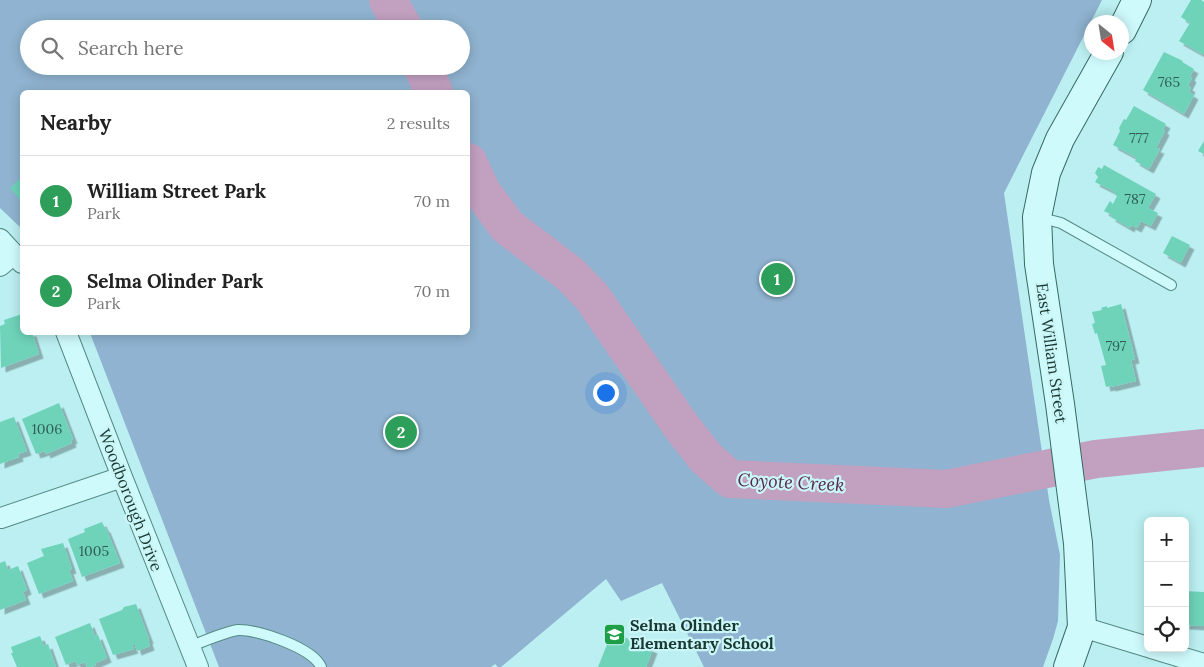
<!DOCTYPE html>
<meta charset="utf-8">
<style>
body{margin:0;font-family:Lora,serif;background:#f6f6f6;color:#222}
.controls{position:absolute;right:15px;bottom:15px;display:grid;overflow:hidden;border-radius:8px;box-shadow:0 2px 12px #0003}
.controls button{width:45px;height:45px;display:grid;place-items:center;padding:0;border:0;border-bottom:1px solid #e0e0e0;background:#fff;color:#222;font:25px sans-serif}
.compass{position:absolute;left:1084px;top:15px;width:45px;height:45px;border-radius:50%;background:#fff;box-shadow:0 2px 12px #0003;rotate:150deg}
.you{position:absolute;left:605px;top:392px;width:18px;height:18px;margin:-12px;border:4px solid #fff;border-radius:50%;background:#1a73e8;box-shadow:0 0 0 8px #1a73e833}
.badge{display:grid;place-items:center;width:32px;height:32px;border-radius:50%;background:#ea580c;color:#fff;font-size:16px;font-weight:700}
.pin{position:absolute;translate:-50% -50%;border:2px solid #fff;box-shadow:0 1px 5px #0006}
.list{margin:0;padding:0;list-style:none}
h2{display:flex;justify-content:space-between;align-items:center;height:65px;margin:0;padding:0 20px;font-size:21px}
h2 small{font-size:16px;font-weight:400;color:#767676}
.list li{display:grid;grid-template-columns:32px 1fr auto;gap:15px;align-items:center;box-sizing:border-box;height:90px;padding:0 20px;border-top:1px solid #e0e0e0}
.list b{display:block;font-size:19px;white-space:nowrap}
.list p{margin:0;font-size:16px;white-space:nowrap;color:#767676}
.list em{font-size:16px;font-style:normal;color:#767676}
.icon{flex:none;width:28px;height:28px;fill:none;stroke:currentColor;stroke-width:2;stroke-linecap:round;stroke-linejoin:round}
.map{position:relative;flex:none;width:1204px;height:667px;overflow:hidden}
.search{position:absolute;background:#fff;box-shadow:0 2px 12px #0003;left:20px;top:20px;width:450px;height:55px;display:flex;align-items:center;gap:12px;box-sizing:border-box;padding:0 18px;border-radius:28px;color:#767676;font-size:19px}
.panel{position:absolute;background:#fff;box-shadow:0 2px 12px #0003;left:20px;top:90px;width:450px;height:245px;border-radius:8px}
.map>svg:first-child{display:block}
.green{fill:#8fb3d0;fill-rule:evenodd}
.lines{fill:none;stroke-linecap:round;stroke-linejoin:round}
.river{stroke:#c2a0c0;stroke-width:38}
.building{fill:#6ed3b9;filter:url(#shadow)}
.lane-casing{stroke:#548a82;stroke-width:12}
.street-casing{stroke:#548a82;stroke-width:22}
.secondary-casing{stroke:#376b63;stroke-width:30}
.lane{stroke:#cffafc;stroke-width:10}
.street{stroke:#cffafc;stroke-width:20}
.secondary{stroke:#cffafc;stroke-width:28}
.labels{text-anchor:middle;dominant-baseline:central;stroke-width:4.5;stroke-linejoin:round;paint-order:stroke}
.number-label{font-size:14px;fill:#2f5f54}
.street-label{font-size:16px;fill:#1a3832;stroke:#cbf6f8}
.poi-label{font-size:16px;font-weight:bold;fill:#1a3832;stroke:#cbf6f8;text-anchor:start}
.water-label{font-size:18px;font-style:italic;fill:#59284c;stroke:#cbf6f8}
</style>
<div class="map">
<svg width="1204" height="667" viewBox="0 0 1204 667">
<defs>
<filter id="shadow"><feDropShadow dx="4.5" dy="4.5" stdDeviation="0" flood-color="#0004"/></filter>
</defs>
<rect width="100%" height="100%" fill="#bbeff1"/>
<path class="green" d="M 0,0 L 1102,0 L 1004,193 L 1049,500 L 1060,555 L 1058,621 L 1053,639 L 1043,667 L 704,667 L 662,583 L 621,601 L 606,579 L 501,667 L 498,667 L 495,664 L 491,667 L 219,667 L 90,333 L 468,332 L 468,92 L 22,92 L 22,229 L 0,208 ZM 29,29 L 461,29 L 461,66 L 29,66 Z"/>
<g class="lines">
<path class="river" d="M 388,0 L 404,29
M 422,66 L 434,92
M 468,162 L 482,192 L 507,226 L 571,275 L 592,297 L 681,426 L 706,458 L 730,479 L 946,489 L 1096,459 L 1204,448"/>
</g>
<path class="building" d="M 1191,0 L 1201,0 L 1204,2 L 1204,55 L 1179,41 L 1190,23 L 1181,17 Z
M 1164,52 L 1183,61 L 1182,62 L 1194,69 L 1190,76 L 1192,78 L 1188,86 L 1191,88 L 1189,92 L 1194,95 L 1184,114 L 1143,90 Z
M 1134,106 L 1166,124 L 1163,129 L 1165,131 L 1156,148 L 1160,149 L 1149,169 L 1135,161 L 1137,158 L 1113,145 L 1120,131 L 1119,128 L 1124,119 L 1126,120 Z
M 1204,141 L 1204,154 L 1198,151 Z
M 1104,165 L 1156,194 L 1148,208 L 1158,213 L 1151,226 L 1141,221 L 1137,228 L 1131,225 L 1130,228 L 1111,217 L 1112,215 L 1104,211 L 1110,201 L 1113,204 L 1117,196 L 1114,194 L 1115,192 L 1095,182 L 1098,177 L 1095,173 L 1098,167 L 1102,169 Z
M 22,177 L 22,202 L 10,188 Z
M 1172,236 L 1190,245 L 1181,263 L 1163,253 Z
M 1121,304 L 1135,359 L 1131,360 L 1136,381 L 1111,387 L 1111,386 L 1106,387 L 1101,366 L 1106,365 L 1097,333 L 1095,334 L 1092,324 L 1095,323 L 1092,312 L 1102,310 L 1101,308 L 1107,306 L 1107,308 Z
M 22,314 L 22,332 L 32,332 L 39,354 L 1,368 L 0,326 L 5,324 L 4,320 Z
M 59,403 L 73,439 L 71,440 L 72,443 L 46,454 L 45,451 L 36,454 L 22,419 Z
M 14,417 L 27,451 L 18,454 L 19,457 L 0,464 L 0,422 Z
M 102,522 L 105,528 L 106,528 L 120,563 L 82,577 L 68,539 L 85,532 L 84,529 Z
M 63,543 L 72,569 L 69,570 L 73,581 L 39,594 L 27,563 L 44,556 L 41,549 Z
M 5,561 L 8,570 L 18,566 L 27,590 L 23,592 L 26,600 L 0,610 L 0,563 Z
M 1185,591 L 1204,592 L 1204,626 L 1185,625 Z
M 136,604 L 149,639 L 148,640 L 150,646 L 137,651 L 135,645 L 132,645 L 134,649 L 113,655 L 99,619 L 122,610 L 124,607 Z
M 90,623 L 95,636 L 98,635 L 107,658 L 96,663 L 96,665 L 91,667 L 87,667 L 85,662 L 77,665 L 75,661 L 66,665 L 55,637 Z
M 612,632 L 653,649 L 646,667 L 598,667 Z
M 40,636 L 44,646 L 48,644 L 56,667 L 17,667 L 11,653 L 13,653 L 11,647 Z"/>
<g class="lines">
<defs>
<path id="lane" d="M 1038,217 L 1061,223 L 1171,285
M 189,647 C 202,642 224,632 238,630 C 257,629 313,648 321,667"/>
<path id="street" d="M 0,239 L 22,263
M 0,266 L 14,254
M 66,332 L 122,477 L 198,667
M 1,518 L 122,477
M 1082,627 L 1148,647
M 1151,648 L 1204,664"/>
<path id="secondary" d="M 1122,30 L 1137,0
M 1068,667 L 1082,627 L 1078,543 L 1060,404 L 1039,264 L 1037,217 L 1046,173 L 1060,139 L 1109,52"/>
</defs>
<use href="#lane" class="lane-casing"/>
<use href="#street" class="street-casing"/>
<use href="#secondary" class="secondary-casing"/>
<use href="#lane" class="lane"/>
<use href="#street" class="street"/>
<use href="#secondary" class="secondary"/>
</g>
<defs>
<symbol id="school-square" viewBox="-11 -11 22 22"><rect x="-9" y="-9" width="18" height="18" rx="4" fill="#1f9e48" stroke="#cbf6f8"/><path d="M0-5L7-2L0 1L-7-2ZM-4 1L0 2.5L4 1V4Q0 6-4 4Z" fill="#fff"/></symbol>
</defs>
<g fill-rule="evenodd">
<use href="#school-square" x="602" y="622" width="25" height="25"/>
</g>
<g class="labels">
<g class="number-label">
<text x="1169" y="82">765</text>
<text x="1139" y="138">777</text>
<text x="1135" y="199">787</text>
<text x="1116" y="346">797</text>
<text x="47" y="429">1006</text>
<text x="94" y="551">1005</text>
</g>
<g class="street-label">
<text transform="translate(1052 353) rotate(82)">East William Street</text>
<text transform="translate(131 500) rotate(69)">Woodborough Drive</text>
</g>
<g class="poi-label">
<text x="630" y="625">Selma Olinder<tspan x="630" dy="18">Elementary School</tspan></text>
</g>
<g class="water-label">
<text transform="translate(791 482) rotate(3)">Coyote Creek</text>
</g>
</g>
</svg>
<div class="controls">
<button>+</button>
<button>−</button>
<button><svg class="icon" aria-label="locate" viewBox="0 0 24 24"><circle cx="12" cy="12" r="6"/><path d="M12 2v4M12 18v4M2 12h4M18 12h4"/></svg></button>
</div>
<svg class="compass" viewBox="-18 -18 36 36"><path d="M0-13l5 13h-10z" fill="#e53935"/><path d="M0 13l5-13h-10z" fill="#767676"/></svg>
<div class="you"></div>
<div class="pin badge" style="left:777px;top:279px;background:#2e9e5b">1</div>
<div class="pin badge" style="left:401px;top:432px;background:#2e9e5b">2</div>
<div class="search"><svg class="icon" aria-label="search" viewBox="0 0 24 24"><circle cx="10" cy="10" r="6"/><path d="M15 15l6 6"/></svg>Search here</div>
<section class="panel">
<h2>Nearby<small>2 results</small></h2>
<ul class="list">
<li><span class="badge" style="background:#2e9e5b">1</span><div><b>William Street Park</b><p>Park</p></div><em>70 m</em></li>
<li><span class="badge" style="background:#2e9e5b">2</span><div><b>Selma Olinder Park</b><p>Park</p></div><em>70 m</em></li>
</ul>
</section>
</div>
